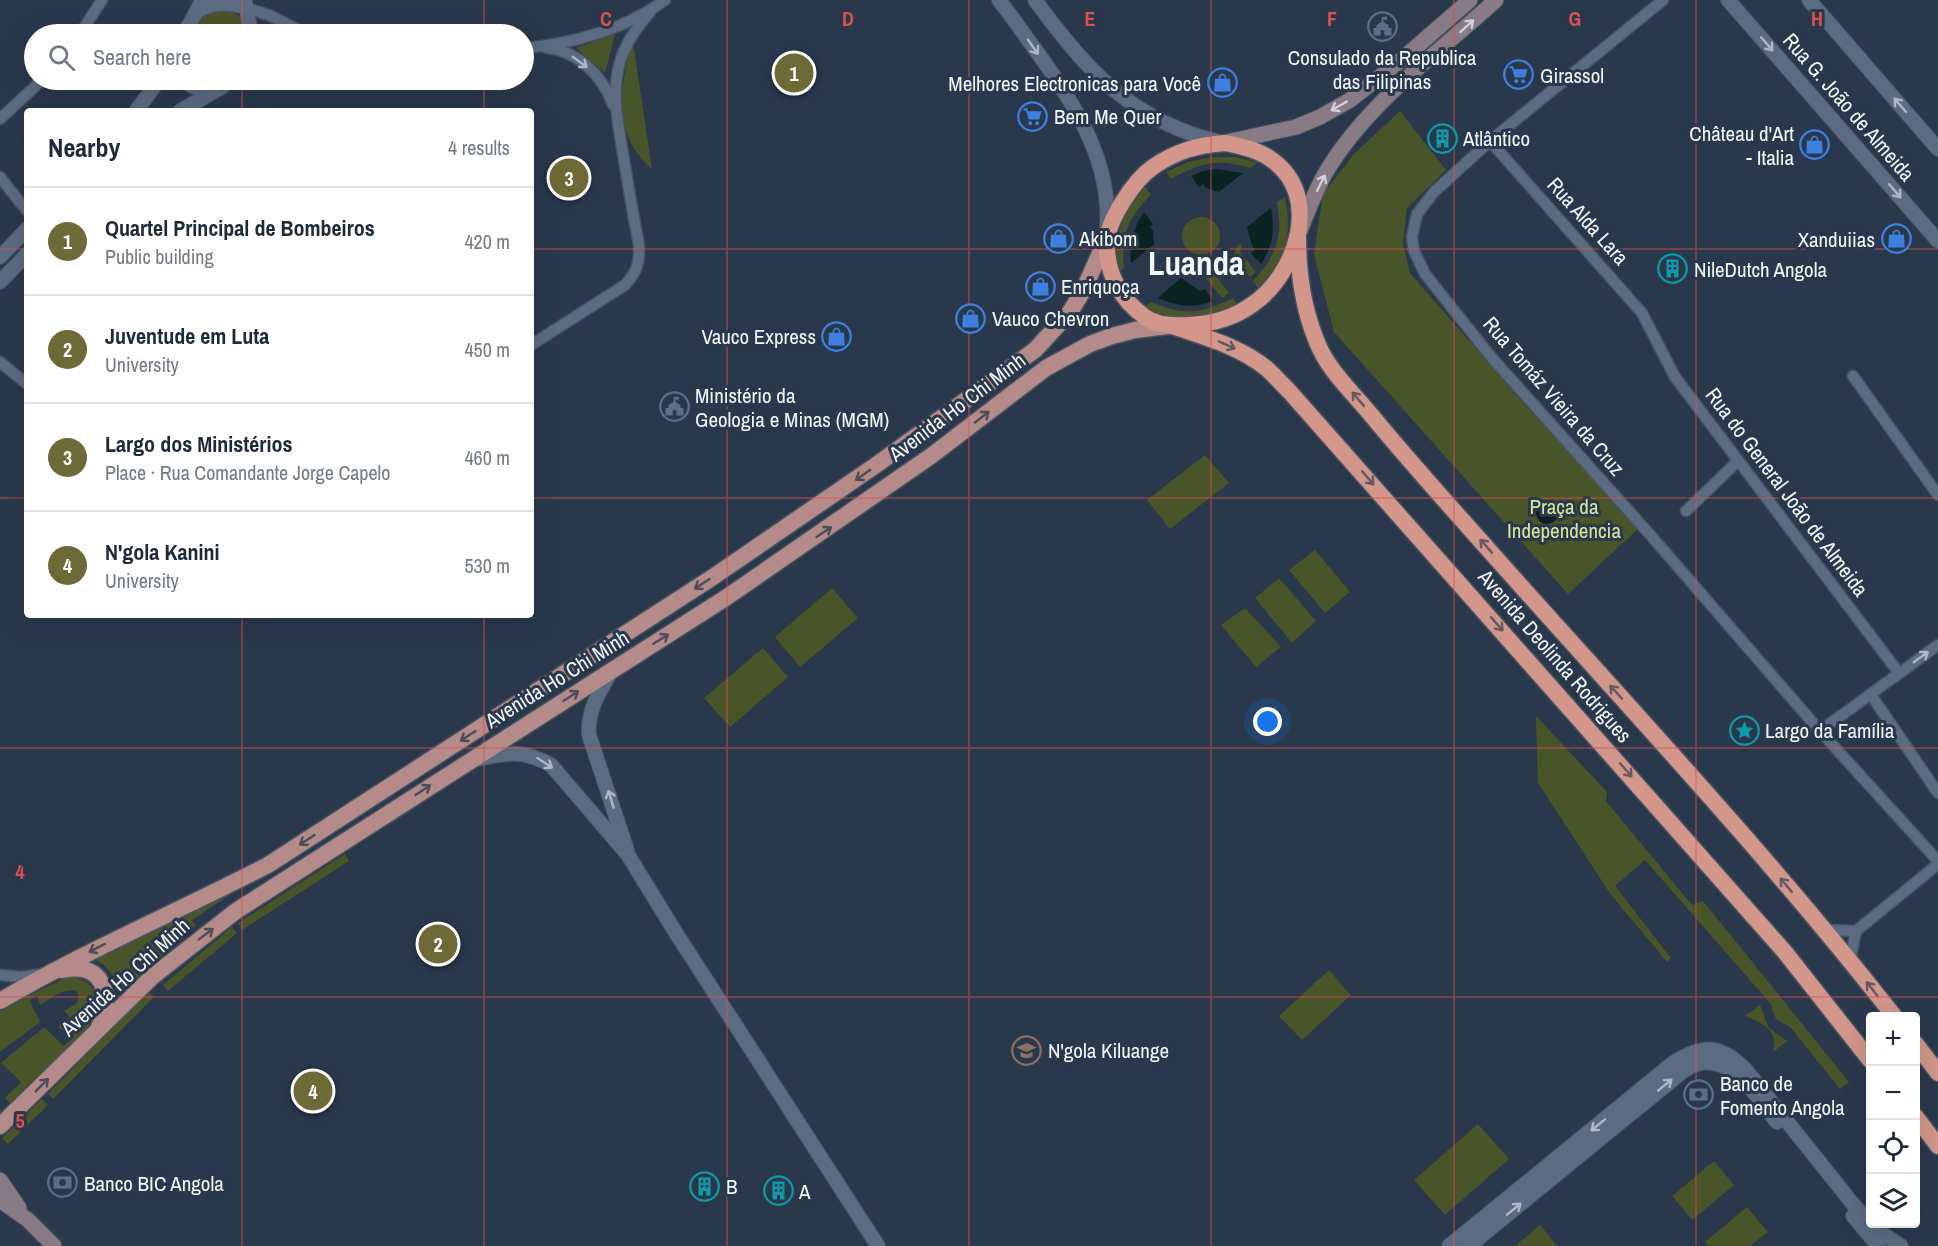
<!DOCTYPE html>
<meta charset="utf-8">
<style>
body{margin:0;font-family:"Archivo Narrow",sans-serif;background:#f6f6f7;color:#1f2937}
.controls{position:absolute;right:18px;bottom:18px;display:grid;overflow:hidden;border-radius:6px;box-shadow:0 6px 24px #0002}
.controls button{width:54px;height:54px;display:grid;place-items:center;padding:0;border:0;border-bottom:2px solid #e0e1e3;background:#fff;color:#1f2937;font:30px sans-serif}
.you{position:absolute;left:1268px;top:722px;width:21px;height:21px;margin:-15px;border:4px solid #fff;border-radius:50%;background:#1a73e8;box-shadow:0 0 0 9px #1a73e833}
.badge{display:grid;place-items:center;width:39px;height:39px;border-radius:50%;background:#6d6a37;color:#fff;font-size:20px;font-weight:700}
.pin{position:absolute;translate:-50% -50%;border:3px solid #fff;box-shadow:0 2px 6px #0006}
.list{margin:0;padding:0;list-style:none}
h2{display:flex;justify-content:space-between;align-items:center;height:78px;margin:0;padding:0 24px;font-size:26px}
h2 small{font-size:20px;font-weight:400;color:#747a83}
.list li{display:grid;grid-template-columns:39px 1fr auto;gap:18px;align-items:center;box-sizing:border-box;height:108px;padding:0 24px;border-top:2px solid #e0e1e3}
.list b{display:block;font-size:22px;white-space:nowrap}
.list p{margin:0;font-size:20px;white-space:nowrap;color:#747a83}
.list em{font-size:20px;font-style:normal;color:#747a83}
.icon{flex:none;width:33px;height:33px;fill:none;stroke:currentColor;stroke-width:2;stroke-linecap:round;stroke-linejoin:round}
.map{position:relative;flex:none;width:1938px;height:1246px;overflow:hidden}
.search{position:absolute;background:#fff;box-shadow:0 6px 24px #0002;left:24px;top:24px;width:510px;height:66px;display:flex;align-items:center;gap:15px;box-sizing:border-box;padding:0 21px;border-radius:33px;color:#747a83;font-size:22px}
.panel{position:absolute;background:#fff;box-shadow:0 6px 24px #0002;left:24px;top:108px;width:510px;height:510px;border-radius:6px}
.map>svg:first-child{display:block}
.green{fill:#4a5429}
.water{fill:#0b2223}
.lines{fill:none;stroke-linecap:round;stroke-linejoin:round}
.minor-casing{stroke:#475362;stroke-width:13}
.tertiary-casing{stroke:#475362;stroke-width:16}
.secondary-casing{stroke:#475362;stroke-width:17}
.primary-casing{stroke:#475362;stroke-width:19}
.trunk-casing{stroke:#475362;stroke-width:19}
.minor{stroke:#5b6b81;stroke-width:10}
.tertiary{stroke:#5b6b81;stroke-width:14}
.secondary{stroke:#887b85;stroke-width:15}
.primary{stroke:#b48b88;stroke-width:16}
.trunk{stroke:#d2968a;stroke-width:16}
.oneway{stroke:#d1d1d9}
.oneway2{stroke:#adb7c5}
.oneway3{stroke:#645961}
.oneway4{stroke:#4c4d5a}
.grid{fill:none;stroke:#db5153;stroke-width:1.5;stroke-opacity:0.55}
.labels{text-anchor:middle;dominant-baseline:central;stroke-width:6;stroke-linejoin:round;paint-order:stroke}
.poi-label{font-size:21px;fill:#f0f6fd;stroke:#29384b;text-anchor:start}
.street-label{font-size:21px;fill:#f0f6fd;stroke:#29384b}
.park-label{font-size:21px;fill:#d5e89b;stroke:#29384b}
.town-label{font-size:33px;font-weight:bold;fill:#f0f6fd;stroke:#29384b}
.grid-label{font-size:20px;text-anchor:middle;font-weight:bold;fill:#db5153;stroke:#29384b;stroke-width:6;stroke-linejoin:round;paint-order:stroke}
</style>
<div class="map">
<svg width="1938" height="1246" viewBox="0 0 1938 1246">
<rect width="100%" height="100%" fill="#29384b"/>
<path class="green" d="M 224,8 C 239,14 245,18 248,34 L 188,34 L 198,13 Z
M 615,34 L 605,73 L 576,48 Z
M 633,42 L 652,169 C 613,136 618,87 633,42 Z
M 1400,111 L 1446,170 L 1407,208 L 1403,243 L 1410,273 L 1519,398 L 1639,528 L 1568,594 L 1334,332 L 1314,254 L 1323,194 L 1354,154 Z
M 1211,157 L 1236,157 L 1258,163 L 1250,168 C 1216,158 1201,163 1171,179 L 1166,172 L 1188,162 Z
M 1145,187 L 1151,194 C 1128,220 1121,233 1124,268 L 1118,272 C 1114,233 1121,217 1145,187 Z
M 1285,197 C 1293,238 1285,257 1259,289 L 1253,281 C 1277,255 1283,237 1277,202 Z
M1182 236a19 19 0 1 1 38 0a19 19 0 1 1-38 0Z
M 1238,244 L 1242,245 L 1240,252 L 1256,272 L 1250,277 L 1233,256 Z
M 1213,272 L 1229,293 L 1222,298 L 1206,278 L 1200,278 L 1200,274 Z
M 1233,298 L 1239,305 C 1200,322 1183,324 1143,308 L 1151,302 C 1184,316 1202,314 1233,298 Z
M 1205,455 L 1229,483 L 1170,529 L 1147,500 Z
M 1315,550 L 1350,592 L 1325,613 L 1289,570 Z
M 1279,578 L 1316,621 L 1292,643 L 1255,598 Z
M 832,588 L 858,618 L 800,667 L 775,637 Z
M 1245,608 L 1281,647 L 1256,667 L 1221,625 Z
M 763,648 L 788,677 L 730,727 L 704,698 Z
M 1536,716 L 1607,792 L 1606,801 L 1692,905 L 1703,901 L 1849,1082 L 1840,1089 L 1790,1027 L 1776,1019 L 1770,1003 L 1645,860 L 1615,886 L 1671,958 L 1667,962 L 1611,895 L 1538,783 Z
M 345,854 L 349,861 L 242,930 L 238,923 Z
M 260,875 L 192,920 L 196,926 L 147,970 L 142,962 L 134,967 L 140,977 L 121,994 C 113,978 109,963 90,958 Z
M 232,927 L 237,933 L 168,991 L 163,985 Z
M 1329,970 L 1351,995 L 1302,1040 L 1279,1016 Z
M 67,977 C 82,977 88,983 98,993 L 99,1012 L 84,1032 L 0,1114 L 0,1109 L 2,1111 L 10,1103 L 5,1098 L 21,1082 L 1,1063 L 44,1027 L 64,1046 L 71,1039 L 58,1027 L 70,1017 L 64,1011 L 76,1004 L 79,998 L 77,991 C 64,987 51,998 40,1005 L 37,995 L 30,1000 C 32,1009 37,1013 40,1022 L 0,1052 L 0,1010 Z
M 148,991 L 154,997 L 53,1099 L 48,1094 Z
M 1760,1005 L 1769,1028 L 1787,1041 L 1773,1052 C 1779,1029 1762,1023 1745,1016 Z
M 42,1099 L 48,1105 L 8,1144 L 2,1138 Z
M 1478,1124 L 1509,1159 L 1445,1215 L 1414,1180 Z
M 1714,1161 L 1734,1185 L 1692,1220 L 1672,1196 Z
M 1747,1207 L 1768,1232 L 1750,1246 L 1708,1246 L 1705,1242 Z
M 1540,1225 L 1557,1246 L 1515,1246 Z"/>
<path class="water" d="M 1216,169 L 1243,173 L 1219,192 L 1206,188 L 1203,184 L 1199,187 L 1191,176 L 1203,171 Z
M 1271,208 C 1275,230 1273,246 1261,264 L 1251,253 L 1255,250 L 1252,246 L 1247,227 Z
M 1144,212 L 1153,224 L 1150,227 L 1153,231 L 1154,244 L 1131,263 C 1129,243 1133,229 1144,212 Z
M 1181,278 L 1200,291 L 1205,289 L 1213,301 C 1193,309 1177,306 1158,298 Z
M1536 513a11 11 0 1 1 22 0a11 11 0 1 1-22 0Z"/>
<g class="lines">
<defs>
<path id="minor" d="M 1663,0 L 1490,141 L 1434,192 L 1417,214 L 1412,237 L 1414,251 L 1425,274 L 1492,358 L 1653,538 L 1820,731 L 1938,861
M 247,8 L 271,16 L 306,34
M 80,34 L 102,0
M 524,48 C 572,44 626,29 665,0
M 547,48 C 578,51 603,76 613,105
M 0,119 L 42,80
M 1490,141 L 1642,313 L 1675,377 L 1899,673
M 0,177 L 27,211
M 531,345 L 625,285 C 637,272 640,262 639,245 C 633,215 628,184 623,154 C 618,123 611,92 620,62 C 626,42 637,27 651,11
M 0,362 L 27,384
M 1853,376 L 1938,495
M 1686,511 L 1738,461
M 1871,695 L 1938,793
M 1820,731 L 1938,645
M 1824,930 L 1856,931
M 1850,961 L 1856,931 L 1938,864
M 0,975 L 21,977 L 42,974"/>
<path id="tertiary" d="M 999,0 C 1013,18 1026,37 1040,56 C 1077,108 1111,162 1107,228
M 1035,0 C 1086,70 1133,122 1220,142
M 1728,0 L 1938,241
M 1809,0 L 1938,149
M 245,1 L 251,34
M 197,11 C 214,2 229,2 247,8
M 184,34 L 200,5
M 184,80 C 193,89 204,91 217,88
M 136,111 L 159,80
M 180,111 L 222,87 L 229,80
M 0,257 L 27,229
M 0,282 L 27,254
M 612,670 C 600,691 587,710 589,735 L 627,850
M 477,759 C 508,753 522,749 551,765 L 628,855 L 674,930 L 878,1246
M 1853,1216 L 1878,1246
M 1871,1224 L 1877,1230 L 1901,1246
M 1449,1246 L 1673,1063 C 1702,1044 1720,1044 1745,1069 L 1853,1204 L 1870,1223
M 1469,1246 L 1677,1076 C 1683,1071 1690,1066 1697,1064 C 1733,1054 1758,1099 1777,1122"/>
<path id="secondary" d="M 1227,142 L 1296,127 L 1320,117 L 1350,100 L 1400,61 L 1470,0
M 1300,231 C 1308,211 1315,191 1326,172 C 1367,103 1437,54 1496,0
M 0,1180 L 19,1208
M 0,1200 L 28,1220 L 54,1246"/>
<path id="primary" d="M 62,970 C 104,961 113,994 99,1027
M 0,1001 C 87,950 179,911 268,865 L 713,577 L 879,463 L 1035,350 L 1070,312 L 1083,291 L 1106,240
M 0,1126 L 152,977 L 236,911 L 727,597 L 931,456 L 1046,368 L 1090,344 L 1112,336 L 1135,330 L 1168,326"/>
<path id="trunk" d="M 1225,143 C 1241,146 1259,150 1272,160 C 1323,196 1296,274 1253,304 C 1234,318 1211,324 1189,325 C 1174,326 1157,326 1145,317 C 1121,300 1106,273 1107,243 C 1107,221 1134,180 1153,167 C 1176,151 1198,145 1225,143 Z
M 1298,237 C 1298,275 1304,314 1320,349 C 1332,374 1354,394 1372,416 C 1409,461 1448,504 1487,548 C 1624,702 1766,853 1894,1016
M 1172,326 C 1204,337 1239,346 1266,368 C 1274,375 1281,383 1289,391 L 1784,951 L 1870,1060
M 1916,1044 L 1938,1073
M 1916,1117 L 1938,1146"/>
</defs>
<use href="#minor" class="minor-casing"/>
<use href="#tertiary" class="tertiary-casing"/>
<use href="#secondary" class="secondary-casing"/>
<use href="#primary" class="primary-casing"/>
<use href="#trunk" class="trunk-casing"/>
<use href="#minor" class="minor"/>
<use href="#tertiary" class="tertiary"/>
<use href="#secondary" class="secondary"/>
<use href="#primary" class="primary"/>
<use href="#trunk" class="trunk"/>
</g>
<defs><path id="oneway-shaft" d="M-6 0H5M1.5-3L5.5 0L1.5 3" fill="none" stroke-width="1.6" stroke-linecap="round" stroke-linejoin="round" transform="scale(1.5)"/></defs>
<g class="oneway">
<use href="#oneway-shaft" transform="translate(1467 26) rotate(-42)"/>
<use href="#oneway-shaft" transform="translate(1339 106) rotate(150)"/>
<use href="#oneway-shaft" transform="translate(1321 183) rotate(-64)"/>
</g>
<g class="oneway2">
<use href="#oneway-shaft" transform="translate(1767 44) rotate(49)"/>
<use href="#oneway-shaft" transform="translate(1033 47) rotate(55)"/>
<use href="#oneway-shaft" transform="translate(580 62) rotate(36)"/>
<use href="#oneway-shaft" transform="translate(1900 105) rotate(-131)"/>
<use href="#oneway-shaft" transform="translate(1895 191) rotate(49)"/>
<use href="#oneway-shaft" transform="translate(1921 657) rotate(-36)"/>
<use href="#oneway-shaft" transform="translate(545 763) rotate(33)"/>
<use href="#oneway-shaft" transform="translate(611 799) rotate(-107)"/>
<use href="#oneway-shaft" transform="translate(1665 1085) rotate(-39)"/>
<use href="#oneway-shaft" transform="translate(1598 1125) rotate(141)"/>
<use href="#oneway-shaft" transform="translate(1514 1209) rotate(-39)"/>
</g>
<g class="oneway3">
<use href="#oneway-shaft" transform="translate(1227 345) rotate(24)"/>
<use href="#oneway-shaft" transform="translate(1358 399) rotate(-130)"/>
<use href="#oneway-shaft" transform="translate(1368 478) rotate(49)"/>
<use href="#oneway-shaft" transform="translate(1486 546) rotate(-132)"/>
<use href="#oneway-shaft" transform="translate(1497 624) rotate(49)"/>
<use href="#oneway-shaft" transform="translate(1616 692) rotate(-132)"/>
<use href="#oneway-shaft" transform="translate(1626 770) rotate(49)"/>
<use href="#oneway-shaft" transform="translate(1786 885) rotate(-130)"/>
<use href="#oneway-shaft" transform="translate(1872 989) rotate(-128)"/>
</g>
<g class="oneway4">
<use href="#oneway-shaft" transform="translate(982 417) rotate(-38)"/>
<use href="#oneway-shaft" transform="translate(863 475) rotate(145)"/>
<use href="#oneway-shaft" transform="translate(824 532) rotate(-34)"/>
<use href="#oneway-shaft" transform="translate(702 584) rotate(147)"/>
<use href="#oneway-shaft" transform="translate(661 639) rotate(-32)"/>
<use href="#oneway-shaft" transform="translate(571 696) rotate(-33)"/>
<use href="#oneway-shaft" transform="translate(468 736) rotate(147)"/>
<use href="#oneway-shaft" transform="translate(423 790) rotate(-33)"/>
<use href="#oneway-shaft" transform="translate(307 840) rotate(147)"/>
<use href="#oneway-shaft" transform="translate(206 934) rotate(-37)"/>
<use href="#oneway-shaft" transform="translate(97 948) rotate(153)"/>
<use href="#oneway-shaft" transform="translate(42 1085) rotate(-45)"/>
</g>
<path class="grid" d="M 242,0 L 242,34M 484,0 L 484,34M 727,0 L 727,1246M 969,0 L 969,1246M 1211,0 L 1211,1246M 1454,0 L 1454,1246M 1696,0 L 1696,1246M 242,80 L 242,111M 484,80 L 484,111M 0,249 L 27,249M 531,249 L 1938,249M 0,498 L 27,498M 531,498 L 1938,498M 242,615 L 242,1246M 484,615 L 484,1246M 0,748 L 1938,748M 0,997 L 1938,997"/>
<defs>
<symbol id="civic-ring" viewBox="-11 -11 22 22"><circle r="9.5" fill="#29384b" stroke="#5c6f8a" stroke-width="1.5"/><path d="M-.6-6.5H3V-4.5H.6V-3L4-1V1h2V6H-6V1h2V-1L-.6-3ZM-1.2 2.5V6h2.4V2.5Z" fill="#5c6f8a"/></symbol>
<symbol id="supermarket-ring" viewBox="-11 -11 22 22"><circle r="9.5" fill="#29384b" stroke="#3f7fe0" stroke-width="1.5"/><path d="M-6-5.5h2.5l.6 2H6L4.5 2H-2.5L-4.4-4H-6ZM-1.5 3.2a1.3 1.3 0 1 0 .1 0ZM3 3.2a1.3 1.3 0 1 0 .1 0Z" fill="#3f7fe0"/></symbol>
<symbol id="shop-ring" viewBox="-11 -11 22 22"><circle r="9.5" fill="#29384b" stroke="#3f7fe0" stroke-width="1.5"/><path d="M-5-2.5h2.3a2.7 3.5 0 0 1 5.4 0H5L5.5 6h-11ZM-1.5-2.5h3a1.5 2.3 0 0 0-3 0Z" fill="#3f7fe0"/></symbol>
<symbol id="building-ring" viewBox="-11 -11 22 22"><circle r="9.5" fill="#29384b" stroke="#0f9aa8" stroke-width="1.5"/><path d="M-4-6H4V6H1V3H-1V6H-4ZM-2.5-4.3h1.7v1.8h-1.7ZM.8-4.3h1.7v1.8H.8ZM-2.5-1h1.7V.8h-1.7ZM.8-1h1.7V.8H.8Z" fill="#0f9aa8"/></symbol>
<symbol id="sight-ring" viewBox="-11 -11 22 22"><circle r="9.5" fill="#29384b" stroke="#0f9aa8" stroke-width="1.5"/><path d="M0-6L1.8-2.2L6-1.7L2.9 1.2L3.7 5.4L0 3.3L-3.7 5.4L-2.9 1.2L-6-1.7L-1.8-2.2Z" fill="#0f9aa8"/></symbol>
<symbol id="university-ring" viewBox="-11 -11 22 22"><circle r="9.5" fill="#29384b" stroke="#8d6e63" stroke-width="1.5"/><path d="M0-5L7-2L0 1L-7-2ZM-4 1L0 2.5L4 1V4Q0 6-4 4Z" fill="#8d6e63"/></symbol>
<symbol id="bank-ring" viewBox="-11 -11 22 22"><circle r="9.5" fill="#29384b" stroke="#5c6f8a" stroke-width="1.5"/><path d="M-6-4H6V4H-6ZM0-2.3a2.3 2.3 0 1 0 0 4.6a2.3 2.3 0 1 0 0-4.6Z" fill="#5c6f8a"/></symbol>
</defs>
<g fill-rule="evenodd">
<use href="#civic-ring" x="1366" y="10" width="33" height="33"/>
<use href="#supermarket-ring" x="1502" y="58" width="33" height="33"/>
<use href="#shop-ring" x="1206" y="66" width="33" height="33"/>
<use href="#supermarket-ring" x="1016" y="100" width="33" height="33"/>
<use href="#building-ring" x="1426" y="122" width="33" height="33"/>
<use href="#shop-ring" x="1798" y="128" width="33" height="33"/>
<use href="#shop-ring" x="1042" y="222" width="33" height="33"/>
<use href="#shop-ring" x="1880" y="222" width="33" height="33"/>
<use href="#building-ring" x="1656" y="252" width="33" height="33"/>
<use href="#shop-ring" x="1024" y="270" width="33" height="33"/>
<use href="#shop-ring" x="954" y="302" width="33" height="33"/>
<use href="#shop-ring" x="820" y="320" width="33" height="33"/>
<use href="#civic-ring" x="658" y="390" width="33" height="33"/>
<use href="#sight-ring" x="1728" y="714" width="33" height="33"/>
<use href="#university-ring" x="1010" y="1034" width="33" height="33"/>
<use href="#bank-ring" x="1682" y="1078" width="33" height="33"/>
<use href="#bank-ring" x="46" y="1166" width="33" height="33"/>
<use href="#building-ring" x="688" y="1170" width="33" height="33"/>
<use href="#building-ring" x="762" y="1174" width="33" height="33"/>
</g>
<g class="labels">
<g class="poi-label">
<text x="1382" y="57" text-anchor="middle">Consulado da Republica<tspan x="1382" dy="24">das Filipinas</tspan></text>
<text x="1540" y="75">Girassol</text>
<text x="1201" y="83" text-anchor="end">Melhores Electronicas para Você</text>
<text x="1054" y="116">Bem Me Quer</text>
<text x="1794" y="133" text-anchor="end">Château d'Art<tspan x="1794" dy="24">- Italia</tspan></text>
<text x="1463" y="138">Atlântico</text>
<text x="1079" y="238">Akibom</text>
<text x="1875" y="239" text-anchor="end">Xanduiias</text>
<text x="1694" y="269">NileDutch Angola</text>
<text x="1061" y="286">Enriquoça</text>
<text x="992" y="318">Vauco Chevron</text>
<text x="816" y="336" text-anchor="end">Vauco Express</text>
<text x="695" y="395">Ministério da<tspan x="695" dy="24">Geologia e Minas (MGM)</tspan></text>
<text x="1765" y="730">Largo da Família</text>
<text x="1048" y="1050">N'gola Kiluange</text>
<text x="1720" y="1083">Banco de<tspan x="1720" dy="24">Fomento Angola</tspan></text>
<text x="84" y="1183">Banco BIC Angola</text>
<text x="726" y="1186">B</text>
<text x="799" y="1191">A</text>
</g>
<g class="street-label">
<text transform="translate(1849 107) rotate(49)">Rua G. João de Almeida</text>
<text transform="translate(1588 221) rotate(48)">Rua Alda Lara</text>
<text transform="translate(1554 396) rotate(49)">Rua Tomáz Vieira da Cruz</text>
<text transform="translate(957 407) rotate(-37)">Avenida Ho Chi Minh</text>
<text transform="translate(1787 492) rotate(53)">Rua do General João de Almeida</text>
<text transform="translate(1555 656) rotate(49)">Avenida Deolinda Rodrigues</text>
<text transform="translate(557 679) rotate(-32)">Avenida Ho Chi Minh</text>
<text transform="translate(125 977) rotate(-42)">Avenida Ho Chi Minh</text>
</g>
<g class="park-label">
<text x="1564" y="506">Praça da<tspan x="1564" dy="24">Independencia</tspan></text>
</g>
<g class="town-label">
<text x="1196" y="263">Luanda</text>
</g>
</g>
<g class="grid-label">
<text x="606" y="26">C</text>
<text x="848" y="26">D</text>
<text x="1090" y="26">E</text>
<text x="1332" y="26">F</text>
<text x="1575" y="26">G</text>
<text x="1817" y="26">H</text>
<text x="20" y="879">4</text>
<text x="20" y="1128">5</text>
</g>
</svg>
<div class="controls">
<button>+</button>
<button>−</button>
<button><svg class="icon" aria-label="locate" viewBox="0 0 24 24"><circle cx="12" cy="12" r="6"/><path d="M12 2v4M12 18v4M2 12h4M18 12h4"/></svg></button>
<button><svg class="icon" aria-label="layers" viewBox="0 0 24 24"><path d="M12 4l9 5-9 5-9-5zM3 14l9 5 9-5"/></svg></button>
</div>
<div class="you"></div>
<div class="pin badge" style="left:794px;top:73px">1</div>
<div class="pin badge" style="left:438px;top:944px">2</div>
<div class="pin badge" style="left:569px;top:178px">3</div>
<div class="pin badge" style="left:313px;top:1091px">4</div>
<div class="search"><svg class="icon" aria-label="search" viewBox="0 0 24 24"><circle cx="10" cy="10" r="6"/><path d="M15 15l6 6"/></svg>Search here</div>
<section class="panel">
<h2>Nearby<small>4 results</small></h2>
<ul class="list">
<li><span class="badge">1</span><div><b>Quartel Principal de Bombeiros</b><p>Public building</p></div><em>420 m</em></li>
<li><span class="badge">2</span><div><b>Juventude em Luta</b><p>University</p></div><em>450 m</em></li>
<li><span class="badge">3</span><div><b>Largo dos Ministérios</b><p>Place · Rua Comandante Jorge Capelo</p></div><em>460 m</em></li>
<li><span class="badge">4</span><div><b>N'gola Kanini</b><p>University</p></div><em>530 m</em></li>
</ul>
</section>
</div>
